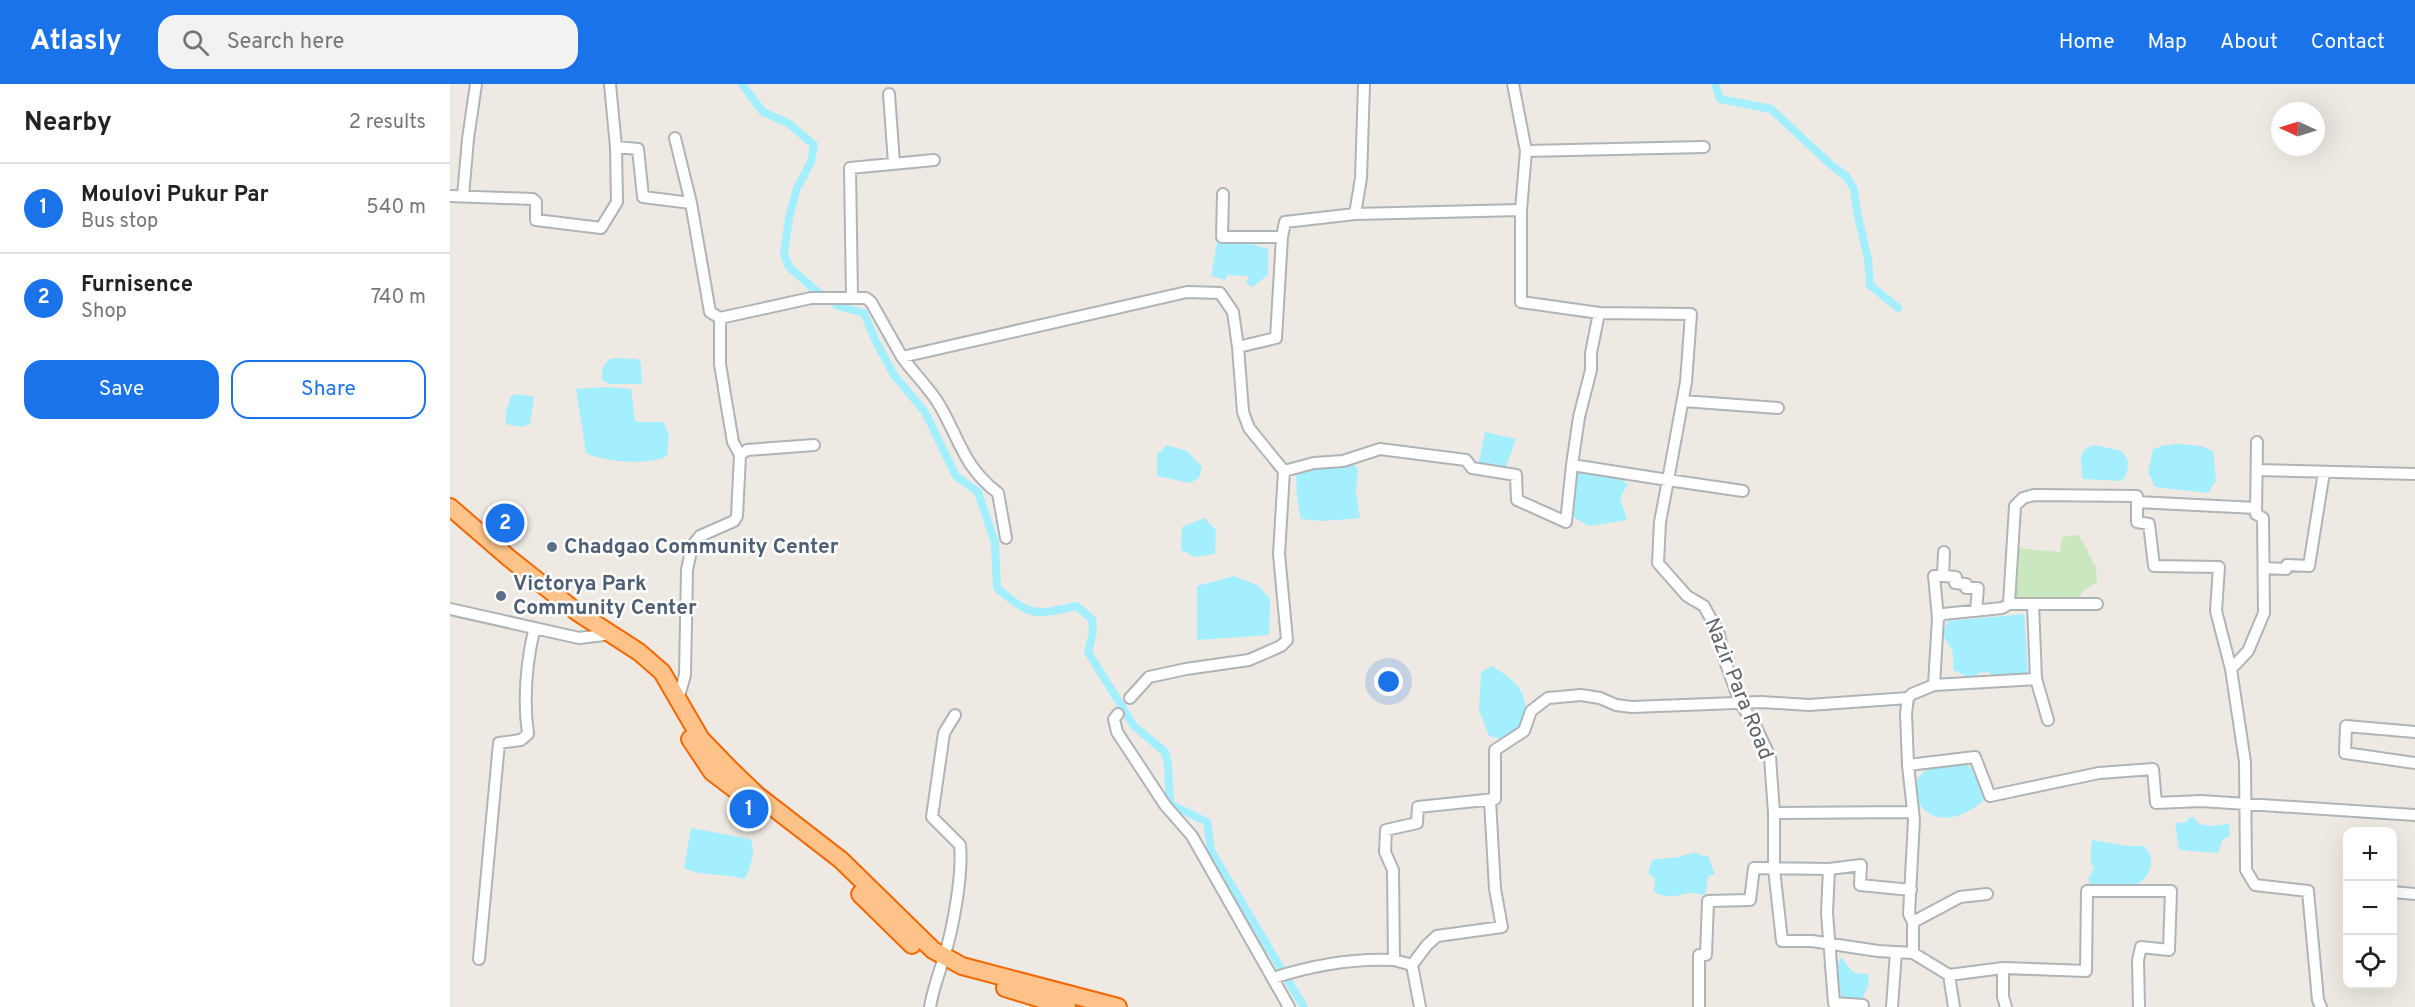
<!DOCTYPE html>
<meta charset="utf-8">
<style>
body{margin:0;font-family:Overpass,sans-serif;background:#f2f2f2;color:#222}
.controls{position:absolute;right:18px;bottom:18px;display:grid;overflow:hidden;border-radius:12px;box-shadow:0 6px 24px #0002}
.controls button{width:54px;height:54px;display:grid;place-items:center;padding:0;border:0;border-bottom:2px solid #e0e0e0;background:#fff;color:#222;font:30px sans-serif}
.compass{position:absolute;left:1821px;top:18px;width:54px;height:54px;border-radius:50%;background:#fff;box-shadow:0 6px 24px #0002;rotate:274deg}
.you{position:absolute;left:939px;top:598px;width:21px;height:21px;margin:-15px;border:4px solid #fff;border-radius:50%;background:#1a73e8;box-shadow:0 0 0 9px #1a73e833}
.badge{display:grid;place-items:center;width:39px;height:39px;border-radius:50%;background:#1a73e8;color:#fff;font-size:20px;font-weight:700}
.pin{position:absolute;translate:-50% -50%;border:3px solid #fff;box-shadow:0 2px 6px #0006}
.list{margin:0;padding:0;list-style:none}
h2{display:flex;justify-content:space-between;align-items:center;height:78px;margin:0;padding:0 24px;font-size:26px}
h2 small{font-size:20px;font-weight:400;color:#767676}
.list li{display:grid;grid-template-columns:39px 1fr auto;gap:18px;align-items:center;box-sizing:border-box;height:90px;padding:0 24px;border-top:2px solid #e0e0e0}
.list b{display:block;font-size:22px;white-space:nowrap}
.list p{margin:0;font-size:20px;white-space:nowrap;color:#767676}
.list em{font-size:20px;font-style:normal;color:#767676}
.actions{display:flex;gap:12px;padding:18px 24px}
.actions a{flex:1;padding:14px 0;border:2px solid #1a73e8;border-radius:18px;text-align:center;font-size:21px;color:#1a73e8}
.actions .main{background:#1a73e8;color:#fff}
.icon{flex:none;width:33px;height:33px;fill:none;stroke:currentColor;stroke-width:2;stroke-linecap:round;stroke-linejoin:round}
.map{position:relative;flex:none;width:1965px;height:923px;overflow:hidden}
header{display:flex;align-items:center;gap:36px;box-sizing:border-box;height:84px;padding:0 30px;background:#1a73e8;color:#fff}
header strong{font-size:28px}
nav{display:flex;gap:33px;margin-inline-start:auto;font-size:21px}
.search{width:420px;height:54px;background:#f2f2f2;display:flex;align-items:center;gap:15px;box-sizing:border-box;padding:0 21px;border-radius:18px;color:#767676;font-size:22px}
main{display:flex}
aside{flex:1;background:#fff}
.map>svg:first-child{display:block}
.green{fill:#c9e8bf}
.water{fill:#a3efff}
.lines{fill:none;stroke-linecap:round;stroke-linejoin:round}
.canal{stroke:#a3efff;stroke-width:8}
.minor-casing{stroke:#afb4b7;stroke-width:14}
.highway-casing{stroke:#f26800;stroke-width:20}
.minor{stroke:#fff;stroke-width:10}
.highway{stroke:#ffc38a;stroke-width:16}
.service-dot{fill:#5c6f8a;stroke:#fff;stroke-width:2}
.labels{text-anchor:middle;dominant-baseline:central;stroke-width:5;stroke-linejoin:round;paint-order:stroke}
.service-label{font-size:21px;font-weight:bold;fill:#4e5e75;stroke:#fff;text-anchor:start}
.street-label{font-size:21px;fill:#5c6265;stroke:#fff}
</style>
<header>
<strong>Atlasly</strong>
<div class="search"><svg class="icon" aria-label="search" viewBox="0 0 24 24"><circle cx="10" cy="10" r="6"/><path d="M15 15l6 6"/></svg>Search here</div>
<nav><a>Home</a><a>Map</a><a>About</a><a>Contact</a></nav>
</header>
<main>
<aside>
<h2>Nearby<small>2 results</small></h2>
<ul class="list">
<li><span class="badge">1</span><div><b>Moulovi Pukur Par</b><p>Bus stop</p></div><em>540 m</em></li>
<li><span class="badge">2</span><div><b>Furnisence</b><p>Shop</p></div><em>740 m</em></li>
</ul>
<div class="actions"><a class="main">Save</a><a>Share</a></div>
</aside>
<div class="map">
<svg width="1965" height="923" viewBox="0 0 1965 923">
<rect width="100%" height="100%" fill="#efe9e3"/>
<path class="green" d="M 1629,451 L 1646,484 L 1647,498 L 1633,507 L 1626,517 L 1563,516 L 1567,464 L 1610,468 L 1612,453 Z"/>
<path class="water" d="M 792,157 L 818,165 L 818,191 L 802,203 L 796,199 L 799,192 L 777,191 L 775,196 L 761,192 L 767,159 Z
M 162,274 L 187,275 L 191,279 L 192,300 L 160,300 L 152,296 C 152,287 152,279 162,274 Z
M 156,303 L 181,305 L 185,336 L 187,338 L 214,338 L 219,351 L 217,372 C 197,382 156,378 136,369 L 126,305 Z
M 67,310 L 84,313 L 80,340 L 72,343 L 56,340 L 56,328 L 61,312 Z
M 1035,348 L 1066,355 L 1055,386 L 1028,382 Z
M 1729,360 L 1751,362 L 1763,367 L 1766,396 L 1758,409 L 1705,403 L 1698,388 L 1703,365 L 1715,361 Z
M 717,361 L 737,367 L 752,383 L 749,394 L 740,399 L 707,392 L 707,371 Z
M 1645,361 L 1672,367 C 1680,377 1679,382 1675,394 L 1670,397 L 1633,395 C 1631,381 1626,364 1645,361 Z
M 904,379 L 908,386 L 906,409 L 910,434 L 873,437 L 851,435 L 847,414 L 846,389 L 863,383 Z
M 1128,385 L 1164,392 L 1178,400 L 1170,414 L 1177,436 L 1139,442 L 1122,432 Z
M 754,434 L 766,446 L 765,470 L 745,473 L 731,466 L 732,443 Z
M 784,492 L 809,502 L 820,515 L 819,551 L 747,556 L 747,502 Z
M 1574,530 L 1578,590 L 1544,593 L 1539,588 L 1528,589 L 1527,593 L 1516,592 L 1503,586 C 1503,581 1504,572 1502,567 C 1497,553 1487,554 1499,537 Z
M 1042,582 C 1069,599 1079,608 1075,642 L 1052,655 L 1039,652 L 1029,626 L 1031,588 Z
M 1517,681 C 1528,688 1533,703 1534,716 C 1479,764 1444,701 1480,684 C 1490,679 1506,681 1517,681 Z
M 1740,733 L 1745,734 L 1748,739 C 1758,743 1769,742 1779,739 L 1780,752 L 1773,755 L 1768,769 L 1729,766 L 1725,739 L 1736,738 Z
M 241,744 L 300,755 C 307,767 300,783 295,795 C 275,789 252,793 234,784 Z
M 1643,756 L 1677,762 L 1694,762 C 1700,768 1703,775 1700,784 C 1693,809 1664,804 1642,805 L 1638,795 L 1644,784 L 1641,778 L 1641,759 Z
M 1246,768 L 1250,771 L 1258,772 L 1265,790 L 1258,792 L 1256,809 L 1253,811 C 1249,810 1243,808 1238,809 C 1226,812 1217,815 1204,808 L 1205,795 L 1198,789 L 1202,776 L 1228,773 Z
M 1391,873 C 1402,887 1399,890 1419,890 L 1418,902 L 1411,918 L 1392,914 C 1390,899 1384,887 1391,873 Z"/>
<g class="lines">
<path class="canal" d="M 292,0 L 313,28 L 338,39 L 364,61 L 361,78 L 347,104 L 339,134 L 334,170 L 339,183 L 364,205 L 388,222 L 414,229 L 425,256 L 444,291 L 475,328 L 506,392 L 528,408 L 545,459 L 547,504 C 580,532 584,532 626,522 L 642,535 L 643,548 L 638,568 L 684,642 L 715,668 L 718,681 L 720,720 L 757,738 L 761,767 L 854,923
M 1265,0 L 1270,15 L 1321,25 L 1380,80 L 1396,92 L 1404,105 L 1407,128 L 1418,175 L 1420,201 L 1448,224"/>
<defs>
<path id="minor" d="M 160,0 L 166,63 L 188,65 L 193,113 L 241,119
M 1063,0 L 1076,67 L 1071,126 L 1071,218 L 1149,229 L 1241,230 L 1236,298 L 1218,396 L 1293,407
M 439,10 L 444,79
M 225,54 L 241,119 L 260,228 L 270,234 L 361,214 L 416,214 L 421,218 L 452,273
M 1076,67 L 1254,63
M 773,110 L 772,153 L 832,153
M 0,112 L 83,115 L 86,118 L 86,136 L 151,144 L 167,118 L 166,63
M 13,112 L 18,55 L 26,0
M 905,130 L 911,94 L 914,0
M 402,213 L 400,84 L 484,76
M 1149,229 L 1141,269 L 1141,286 L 1129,333 L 1122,381 L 1218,396 L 1210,438 L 1208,479 L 1237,512 L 1254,522 L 1269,550 L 1273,571 L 1290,619 L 1305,641 L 1320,673 L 1324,729 L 1324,785 L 1332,857 L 1362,857 L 1428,867 L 1463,869 L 1499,891 L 1504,923
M 1233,317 L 1328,324
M 1807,358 L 1806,430 L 1813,434 L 1814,529 L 1798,567 L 1781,585 L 1795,678 L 1796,786 L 1805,801 L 1858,807 L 1868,916 L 1871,923
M 290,371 L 297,366 L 364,361
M 1807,386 L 1965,390
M 834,387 L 864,379 L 893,377 L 930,365 L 1016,376 L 1022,384 L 1066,391 L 1067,416 L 1116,438 L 1122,381
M 1687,418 L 1806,424
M 556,454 L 548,409 C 512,382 509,352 487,317 C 477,302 463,288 452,273 L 737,208 L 770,209 L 783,228 L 788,263
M 1494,468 L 1493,492 L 1506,493 L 1505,499 L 1516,500 L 1516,504 L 1528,504 L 1526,527
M 1814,484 L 1836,485 L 1837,481 L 1859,482 L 1874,388
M 1559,520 L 1647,520
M 0,525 L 129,554 L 162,550
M 1488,534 L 1484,492 L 1493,492
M 1586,595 L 1598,636
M 1484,601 L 1586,595 L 1583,520
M 680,614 L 699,593 L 736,585 L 799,576 L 831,562 L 837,556 L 829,470 L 834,387 L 799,344 L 793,328 L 788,263 L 826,254 L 832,153 L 835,138 L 905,130 L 1071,126
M 228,616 L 235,591 L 237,486 L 242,462 L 250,452 L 284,437 L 287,432 L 290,371 L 283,358 L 276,317 L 270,280 L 270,234
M 668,630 L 664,635 L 667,648 L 715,721 L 742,752 L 839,923
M 1965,648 L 1896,642 L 1895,669 L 1965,679
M 1458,681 L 1525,673 L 1540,712 L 1649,689 L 1703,685 L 1706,719 L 1751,717 L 1965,731
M 1324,729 L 1462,728
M 1379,785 L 1411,781 L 1410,801 L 1461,806
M 1942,808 L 1965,810
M 1463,838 L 1510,813 L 1537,810
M 1463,869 L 1463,838 L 1459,830 L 1464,736 L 1458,681 L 1456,629 L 1458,614 L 1462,610 L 1484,601 L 1488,534 L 1493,530 L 1552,524 L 1559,520 L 1565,422 L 1573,414 L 1584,411 L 1687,412 L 1687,438 L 1699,440 L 1704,482 L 1769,483 L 1766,527 L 1781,585
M 29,875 L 49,659 L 71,656 L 78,650 C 73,614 76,581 84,546
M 962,881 L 977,861 L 987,852 L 1052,843 L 1045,805 L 1040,716
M 1553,884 L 1553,913 L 1556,923
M 1499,891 L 1553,884 L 1636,887 L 1637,807 L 1721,807 L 1719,866 L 1691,863 L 1688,876 L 1689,923
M 823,894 C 863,881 902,874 944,876
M 480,923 C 483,905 489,890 494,873 C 503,845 513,790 510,761 L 482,733 L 494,649 L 505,631
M 970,923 L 962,881 L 944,876 L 943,786 L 935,768 L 936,746 L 967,739 L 968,723 L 1045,715 L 1045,666 L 1074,647 L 1081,627 L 1098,614 L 1131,611 L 1150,614 L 1166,621 L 1182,623 L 1311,618 L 1359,621 L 1458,614
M 1249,923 L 1249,871 L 1256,871 L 1258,817 L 1300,816 L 1304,784 L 1379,785 L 1377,829 L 1384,919 L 1413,921 L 1412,923
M 1442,923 L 1446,868"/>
<path id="highway" d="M 0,423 L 59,474 L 127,528 L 189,568 L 212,588 L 251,655 L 281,686 L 307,711 L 391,776 L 483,866 L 512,882 L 668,923
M 240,655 L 262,688 L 299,716
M 410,810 L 462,861
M 555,904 L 617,923"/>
</defs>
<use href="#minor" class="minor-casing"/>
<use href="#highway" class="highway-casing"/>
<use href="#minor" class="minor"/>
<use href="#highway" class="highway"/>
</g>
<g class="service-dot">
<circle cx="102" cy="463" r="6"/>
<circle cx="51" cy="512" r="6"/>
</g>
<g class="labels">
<g class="service-label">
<text x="114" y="463">Chadgao Community Center</text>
<text x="63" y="500">Victorya Park<tspan x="63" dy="24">Community Center</tspan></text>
</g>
<g class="street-label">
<text transform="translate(1288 605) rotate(68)">Nazir Para Road</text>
</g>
</g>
</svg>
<div class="controls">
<button>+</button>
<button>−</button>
<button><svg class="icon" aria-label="locate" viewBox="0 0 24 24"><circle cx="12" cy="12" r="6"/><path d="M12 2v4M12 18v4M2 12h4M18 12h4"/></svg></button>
</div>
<svg class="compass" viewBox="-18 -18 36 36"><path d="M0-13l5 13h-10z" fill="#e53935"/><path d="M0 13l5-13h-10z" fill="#767676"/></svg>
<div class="you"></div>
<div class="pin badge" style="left:299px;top:725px">1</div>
<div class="pin badge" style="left:55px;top:439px">2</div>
</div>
</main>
